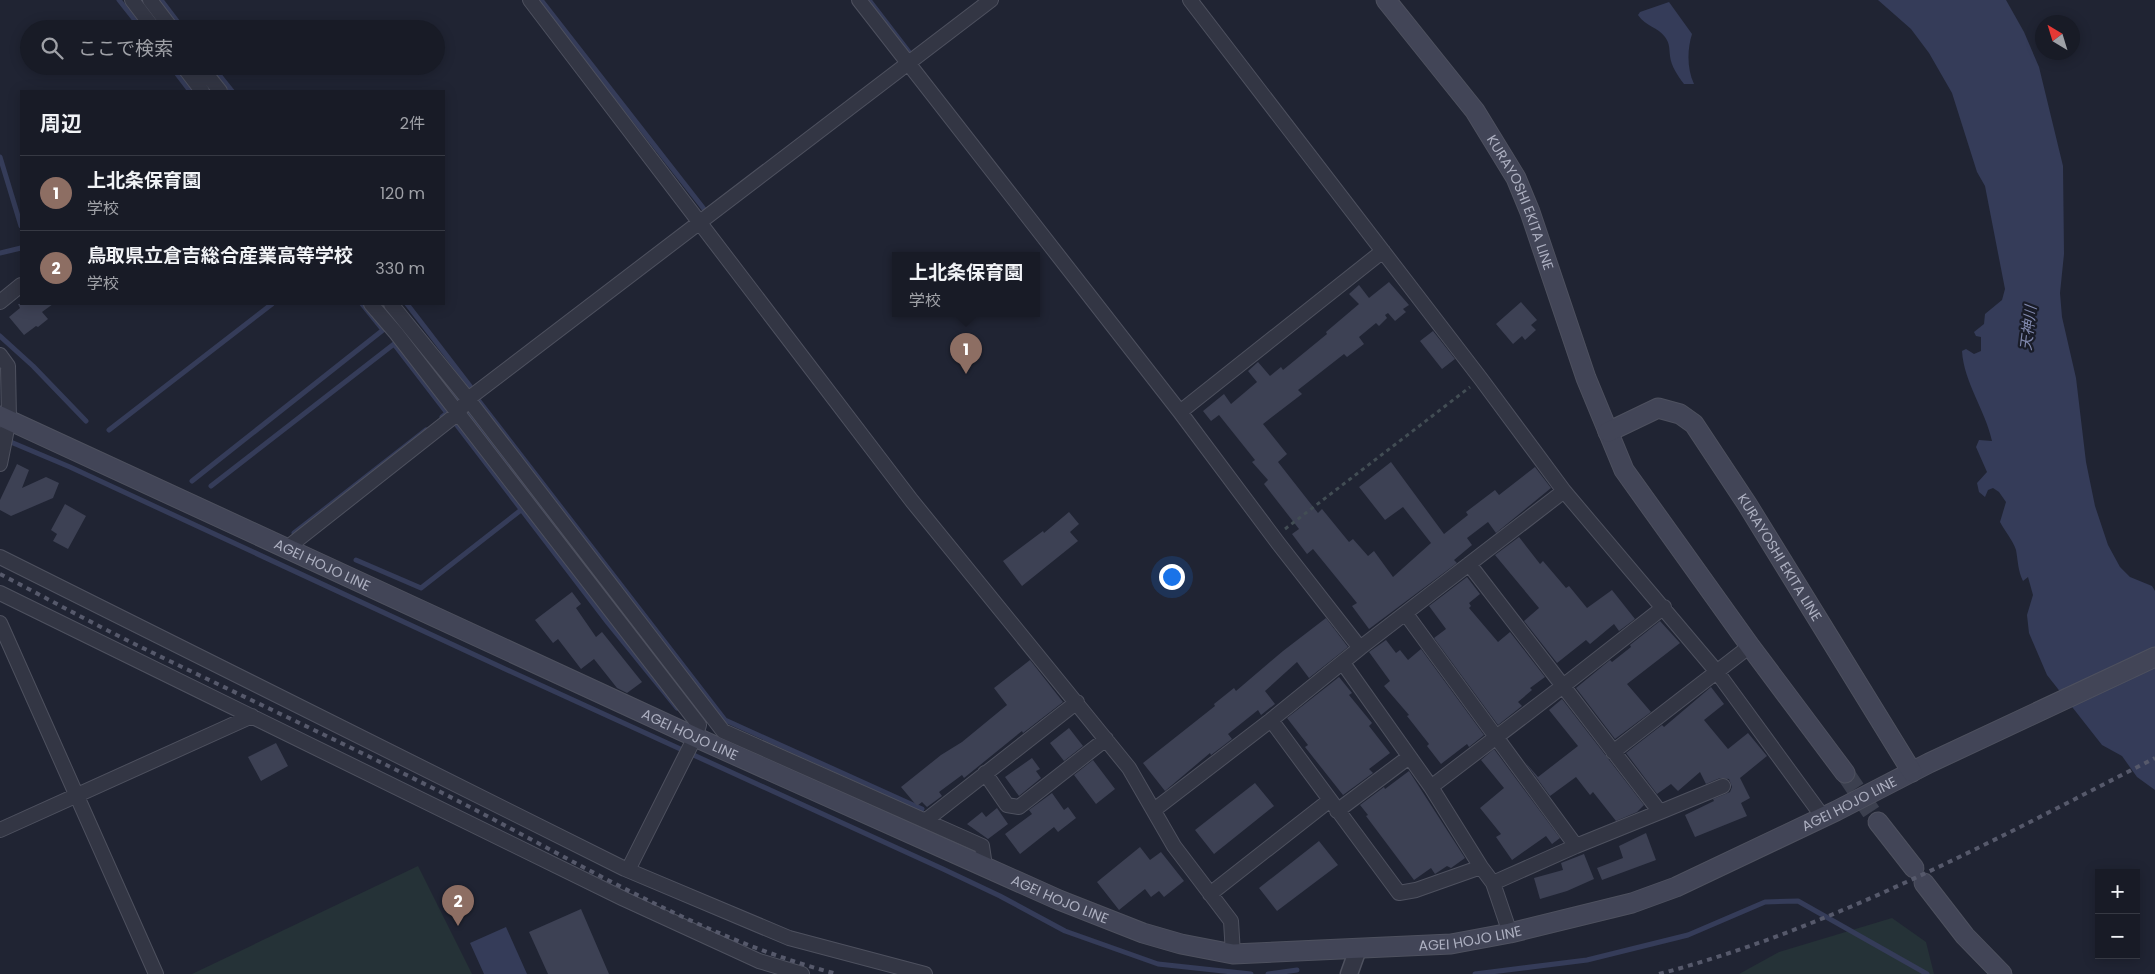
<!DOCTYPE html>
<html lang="ja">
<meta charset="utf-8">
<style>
body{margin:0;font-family:Poppins,"Noto Sans JP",sans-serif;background:#21242e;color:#f1f3f6}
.controls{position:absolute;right:15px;bottom:15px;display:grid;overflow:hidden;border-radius:0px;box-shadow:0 2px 12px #0003}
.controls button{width:45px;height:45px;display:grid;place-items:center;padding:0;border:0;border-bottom:1px solid #363943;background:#181b26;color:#f1f3f6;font:25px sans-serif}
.compass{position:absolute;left:2035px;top:15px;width:45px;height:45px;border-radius:50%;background:#181b26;box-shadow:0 2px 12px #0003;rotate:322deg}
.you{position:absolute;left:1171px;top:576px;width:18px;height:18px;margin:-12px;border:4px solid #fff;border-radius:50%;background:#1a73e8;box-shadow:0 0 0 8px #1a73e833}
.badge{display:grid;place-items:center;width:32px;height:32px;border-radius:50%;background:#7c3aed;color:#fff;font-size:16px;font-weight:700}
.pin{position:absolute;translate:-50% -41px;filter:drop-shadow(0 1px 2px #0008)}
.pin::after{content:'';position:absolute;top:26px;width:18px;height:15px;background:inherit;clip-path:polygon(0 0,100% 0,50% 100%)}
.popup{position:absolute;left:892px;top:252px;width:148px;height:65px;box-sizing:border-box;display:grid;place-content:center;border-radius:0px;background:#181b26;filter:drop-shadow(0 1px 4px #0005);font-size:16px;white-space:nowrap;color:#9fa1a7}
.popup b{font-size:19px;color:#f1f3f6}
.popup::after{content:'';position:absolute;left:50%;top:100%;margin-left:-10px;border:10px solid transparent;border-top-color:#181b26}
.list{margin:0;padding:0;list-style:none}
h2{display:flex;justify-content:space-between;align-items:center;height:65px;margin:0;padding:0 20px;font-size:21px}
h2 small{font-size:16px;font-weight:400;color:#9fa1a7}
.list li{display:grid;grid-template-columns:32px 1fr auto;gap:15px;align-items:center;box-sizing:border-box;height:75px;padding:0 20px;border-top:1px solid #363943}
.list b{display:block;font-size:19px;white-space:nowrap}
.list p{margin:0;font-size:16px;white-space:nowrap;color:#9fa1a7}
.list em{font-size:16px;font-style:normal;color:#9fa1a7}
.icon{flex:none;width:28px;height:28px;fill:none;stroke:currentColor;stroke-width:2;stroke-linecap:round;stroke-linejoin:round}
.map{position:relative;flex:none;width:2155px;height:974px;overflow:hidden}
.search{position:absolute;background:#181b26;box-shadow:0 2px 12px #0003;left:20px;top:20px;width:425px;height:55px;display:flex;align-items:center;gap:12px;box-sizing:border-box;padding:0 18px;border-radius:28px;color:#9fa1a7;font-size:19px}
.panel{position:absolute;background:#181b26;box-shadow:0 2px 12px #0003;left:20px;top:90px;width:425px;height:215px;border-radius:0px}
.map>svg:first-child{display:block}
.green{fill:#253237}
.water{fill:#353c59}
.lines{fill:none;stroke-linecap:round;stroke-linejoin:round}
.stream{stroke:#353c59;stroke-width:5}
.building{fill:#3d4154}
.secondary-tunnel{stroke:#3c404f;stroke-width:19;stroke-dasharray:19 9;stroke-linecap:butt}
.minor-casing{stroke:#4e515f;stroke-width:16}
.tertiary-casing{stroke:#4e515f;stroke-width:19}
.secondary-casing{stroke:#4e515f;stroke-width:21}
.path{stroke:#424d54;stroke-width:3;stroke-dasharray:4 4;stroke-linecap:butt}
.minor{stroke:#333644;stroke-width:14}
.tertiary{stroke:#333644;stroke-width:16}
.secondary{stroke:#424557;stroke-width:19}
.rail{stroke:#56596b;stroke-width:4;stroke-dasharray:5 5;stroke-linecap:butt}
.labels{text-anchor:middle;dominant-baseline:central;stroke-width:4.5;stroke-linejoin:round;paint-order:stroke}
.street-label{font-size:14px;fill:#adb0c1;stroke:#191c28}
.water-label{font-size:15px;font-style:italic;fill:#8088ad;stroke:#191c28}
</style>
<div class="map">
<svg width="2155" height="974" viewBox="0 0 2155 974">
<rect width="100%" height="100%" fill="#202433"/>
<path class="green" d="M 418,866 L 472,974 L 192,974 Z
M 1892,918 L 1926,942 L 1934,974 L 1739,974 L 1779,952 Z"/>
<path class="water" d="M 1878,0 L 2006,0 L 2024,32 L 2039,67 L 2063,166 L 2064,254 L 2060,293 L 2062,317 L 2076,378 L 2086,462 L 2095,506 L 2108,545 L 2120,567 L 2130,577 L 2152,586 L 2155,591 L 2155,790 L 2137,777 L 2122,756 L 2102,745 L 2047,675 L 2029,633 L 2027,615 L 2033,595 L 2028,577 L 2023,581 C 2018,571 2018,561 2016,550 C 2013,541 2005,531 2000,522 L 2006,502 L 1999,492 L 1993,488 L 1988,490 L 1985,497 L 1979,492 L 1977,483 L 1987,472 L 1976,447 L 1979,440 L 1992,441 C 1985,409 1964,383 1962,351 L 1966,349 L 1974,354 L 1981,351 L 1981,337 L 1976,336 L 1974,332 L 1984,324 L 1985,314 L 2002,300 L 2005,289 L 1985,186 L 1977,172 L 1952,93 L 1929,53 L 1911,29 Z
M 1669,2 L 1692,34 C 1687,50 1687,69 1694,84 L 1684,84 C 1678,76 1671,66 1670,56 C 1669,48 1670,44 1665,37 C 1658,27 1646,27 1638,15 L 1640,12 Z
M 506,927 L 527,974 L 484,974 L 470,943 Z"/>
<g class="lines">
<path class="stream" d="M 119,0 L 142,29
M 161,0 L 183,29
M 541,0 L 704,209
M 869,0 L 909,52
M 171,66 L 190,91
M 212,66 L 232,91
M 0,157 L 21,226
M 0,253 L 21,248
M 407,304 L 470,386
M 0,336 L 33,366 L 86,421
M 424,358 L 692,702
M 479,401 L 725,720 L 922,809
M 456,424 L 608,623 L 677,708
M 109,430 L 272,304
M 6,440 L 70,467 L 514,673 L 943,869 L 1000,896 L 1065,931 L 1158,964 L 1251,974
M 192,481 L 383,330 L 362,304
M 211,486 L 394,344 L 447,413 L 442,417
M 294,533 L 426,430
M 356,560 L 421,588 L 521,510
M 1268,974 L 1297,970
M 1475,974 L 1587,960 L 1688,935 L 1765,902 L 1798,901 L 1927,974"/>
</g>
<path class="building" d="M 1389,282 L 1409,305 L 1403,309 L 1406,312 L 1395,321 L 1388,313 L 1385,315 L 1387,318 L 1379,326 L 1376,323 L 1359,337 L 1364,344 L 1347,357 L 1344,354 L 1298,390 L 1302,394 L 1263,424 L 1287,454 L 1278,462 L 1318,513 L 1322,509 L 1349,542 L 1353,539 L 1368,556 L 1374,551 L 1393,577 L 1431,543 L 1403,507 L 1385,520 L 1359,487 L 1391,462 L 1444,534 L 1468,515 L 1466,512 L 1495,490 L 1499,495 L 1535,467 L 1551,488 L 1496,533 L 1488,522 L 1467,538 L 1472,545 L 1454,560 L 1457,563 L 1369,629 L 1352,606 L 1357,603 L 1313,549 L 1307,554 L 1292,534 L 1299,529 L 1264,484 L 1268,480 L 1252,462 L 1255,460 L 1219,415 L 1211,421 L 1203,411 L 1224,394 L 1231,404 L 1257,382 L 1248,371 L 1258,362 L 1270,376 L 1281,367 L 1283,370 L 1327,334 L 1326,332 L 1359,304 L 1349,294 L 1359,285 L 1369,298 Z
M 1521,302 L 1537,320 L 1531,325 L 1536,330 L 1525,340 L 1522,336 L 1513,344 L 1496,324 Z
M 18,304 L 53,304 L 42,312 L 48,319 L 38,327 L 36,326 L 24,335 L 9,317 L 20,308 Z
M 1433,331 L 1455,359 L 1442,369 L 1420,341 Z
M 17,464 L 29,470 L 22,488 L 46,477 L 59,483 L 53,498 L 11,516 L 0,510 L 0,500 Z
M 65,504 L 86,516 L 68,549 L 53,541 L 57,534 L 51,530 Z
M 1069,512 L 1079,524 L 1070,532 L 1078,541 L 1022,586 L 1003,561 L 1043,531 L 1044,533 Z
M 1519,537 L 1540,564 L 1543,561 L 1566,588 L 1569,586 L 1587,608 L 1612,590 L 1635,619 L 1619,631 L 1614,624 L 1590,644 L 1586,640 L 1557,663 L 1524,621 L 1539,608 L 1495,555 Z
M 1467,577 L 1480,594 L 1469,603 L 1471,606 L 1469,608 L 1498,642 L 1510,632 L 1545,677 L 1530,688 L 1532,690 L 1518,702 L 1522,706 L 1498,725 L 1434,638 L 1446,629 L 1429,606 Z
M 572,592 L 581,604 L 576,608 L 596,637 L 602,632 L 642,682 L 627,693 L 617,688 L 594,659 L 581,669 L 558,639 L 553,643 L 535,620 Z
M 1326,618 L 1348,647 L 1309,678 L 1297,662 L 1265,691 L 1275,704 L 1261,715 L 1258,710 L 1228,734 L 1232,739 L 1211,755 L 1210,753 L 1165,791 L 1143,763 L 1215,706 L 1214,704 L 1234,688 L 1236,691 L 1283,651 Z
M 1660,621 L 1680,643 L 1627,684 L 1651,712 L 1615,739 L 1576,688 L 1610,660 L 1612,662 L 1631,647 L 1630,645 Z
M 1386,640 L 1396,653 L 1400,650 L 1408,660 L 1421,649 L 1484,735 L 1469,747 L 1467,744 L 1441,764 L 1427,746 L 1429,744 L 1407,716 L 1409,715 L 1384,686 L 1390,681 L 1369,652 Z
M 1030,660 L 1063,702 L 1023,733 L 1022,731 L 964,778 L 962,775 L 939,792 L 942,796 L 927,807 L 922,802 L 917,806 L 901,787 L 941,755 L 962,742 L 1007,705 L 994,688 Z
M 1339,677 L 1352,693 L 1349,695 L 1372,723 L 1369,726 L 1390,753 L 1369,769 L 1373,773 L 1343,795 L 1305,747 L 1308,745 L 1287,718 Z
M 1711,687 L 1724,704 L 1704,720 L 1728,749 L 1748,733 L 1767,756 L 1740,778 L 1750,798 L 1741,803 L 1747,816 L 1695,837 L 1685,815 L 1714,801 L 1713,799 L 1730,792 L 1732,787 L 1729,779 L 1720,778 L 1706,784 L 1700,772 L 1678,791 L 1671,784 L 1657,794 L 1626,753 L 1662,725 L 1664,727 Z
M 1562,699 L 1644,805 L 1637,812 L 1616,821 L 1593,792 L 1590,795 L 1576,777 L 1550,796 L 1525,762 L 1538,777 L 1578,746 L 1549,710 Z
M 1069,728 L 1083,746 L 1064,761 L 1050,743 Z
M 276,743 L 288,766 L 261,781 L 248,757 Z
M 1494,749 L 1560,838 L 1552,844 L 1546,836 L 1512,860 L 1496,837 L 1501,834 L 1480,808 L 1504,788 L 1481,760 Z
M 1032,758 L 1040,769 L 1036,771 L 1041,778 L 1019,796 L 1005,777 Z
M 1093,760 L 1115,789 L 1096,804 L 1074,775 Z
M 1409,771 L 1465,858 L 1451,868 L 1447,866 L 1435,874 L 1431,868 L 1414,880 L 1366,816 L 1368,815 L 1360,805 L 1384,787 L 1385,789 Z
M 1255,783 L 1274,806 L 1214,854 L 1195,830 Z
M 1052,793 L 1064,810 L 1068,807 L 1076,818 L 1058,832 L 1054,827 L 1020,854 L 1005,834 L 1032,814 L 1029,810 Z
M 997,808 L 1008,824 L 988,839 L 967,824 L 982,812 L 986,817 Z
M 1646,833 L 1656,860 L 1602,880 L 1597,868 L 1623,858 L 1619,846 Z
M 1319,841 L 1338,865 L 1277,911 L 1259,888 Z
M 1140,847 L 1150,860 L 1161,852 L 1184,881 L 1164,897 L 1159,891 L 1151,897 L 1145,889 L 1119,910 L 1097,882 Z
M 1584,854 L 1594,879 L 1567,891 L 1540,899 L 1534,878 L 1563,870 L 1561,863 Z
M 581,909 L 609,974 L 548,974 L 529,932 Z"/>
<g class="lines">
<path class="secondary-tunnel" d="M 1845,773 L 1878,822"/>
<defs>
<path id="minor" d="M 132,0 L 154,29
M 150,0 L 172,29
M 530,0 L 912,501 L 1129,768 L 1174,846 L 1231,921 L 1233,954
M 859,0 L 1180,412 L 1278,543 L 1360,648
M 1190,0 L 1481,379 L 1564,491 L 1717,672 L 1823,817
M 183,66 L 202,91
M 200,66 L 220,91
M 0,302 L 21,285
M 371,304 L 396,333 L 699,725 L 695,737 L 628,870
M 391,304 L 468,399 L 723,731 L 982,846 L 985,866
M 0,355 L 8,366 L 9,419 L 0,464
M 1180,412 L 1383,251
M 287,548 L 457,414 L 468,399 L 991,0
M 0,557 L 625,869 L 789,938 L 925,974
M 1469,564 L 1563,686 L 1664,607
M 0,593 L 624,899 L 759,961 L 802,974
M 1406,614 L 1576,846
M 0,623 L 156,974
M 1343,663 L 1431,787 L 1481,867 L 1493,883 L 1510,933
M 1271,720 L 1399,893 L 1416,890 L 1481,867
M 1613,752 L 1750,646
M 985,773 L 1007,805 L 1019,807 L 1106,739
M 1431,787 L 1563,686 L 1660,812 L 1576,846 L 1493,883
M 1154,810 L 1271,720 L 1360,648 L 1564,491
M 1337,811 L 1409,757
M 1660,812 L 1723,786
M 925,821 L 1077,702
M 0,830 L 252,716
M 1210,894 L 1330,800"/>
<path id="tertiary" d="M 1349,974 L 1358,949"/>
<g id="secondary">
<path id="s1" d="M 1386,0 L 1475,111 L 1516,178 L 1530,212 L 1586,378 L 1624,470 L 1750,646 L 1845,773"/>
<path id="s2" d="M 0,416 L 695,737 L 1059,900 L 1143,933 L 1181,944 L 1233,954 L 1451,944 L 1510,933 L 1632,903 L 1676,887 L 1836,811 L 1929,763 L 2155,657"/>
<path id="s3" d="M 1608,432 L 1658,408 L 1680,414 L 1694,424 L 1747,504 L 1912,772"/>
<path d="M 1878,822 L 1914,868"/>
<path d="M 1924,883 L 1965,936 L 2002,974"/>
</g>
</defs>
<use href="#minor" class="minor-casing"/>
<use href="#tertiary" class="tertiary-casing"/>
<use href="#secondary" class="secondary-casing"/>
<path class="path" d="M 1285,529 L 1470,387"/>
<use href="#minor" class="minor"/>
<use href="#tertiary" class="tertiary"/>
<use href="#secondary" class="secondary"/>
<path class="rail" d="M 0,574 C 50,600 99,627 149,651 C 254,702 361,751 464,804 C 586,867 704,939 837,974
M 1659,974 C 1833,928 1996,839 2155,758"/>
</g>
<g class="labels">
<g class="street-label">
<text stroke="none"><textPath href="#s1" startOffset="245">KURAYOSHI EKITA LINE</textPath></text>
<text stroke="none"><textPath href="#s3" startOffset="254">KURAYOSHI EKITA LINE</textPath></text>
<text stroke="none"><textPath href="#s2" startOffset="355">AGEI HOJO LINE</textPath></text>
<text stroke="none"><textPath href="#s2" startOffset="760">AGEI HOJO LINE</textPath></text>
<text stroke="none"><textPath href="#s2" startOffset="1990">AGEI HOJO LINE</textPath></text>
<text stroke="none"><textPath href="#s2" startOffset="1165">AGEI HOJO LINE</textPath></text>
<text stroke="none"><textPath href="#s2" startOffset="1585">AGEI HOJO LINE</textPath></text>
</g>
<g class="water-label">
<text transform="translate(2028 328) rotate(-83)">天神川</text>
</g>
</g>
</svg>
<div class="controls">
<button>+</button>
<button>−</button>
</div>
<svg class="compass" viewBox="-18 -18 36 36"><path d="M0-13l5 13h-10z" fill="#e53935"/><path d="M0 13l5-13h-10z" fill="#9fa1a7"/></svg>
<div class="you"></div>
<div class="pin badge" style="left:966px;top:374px;background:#8d6e63">1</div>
<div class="popup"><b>上北条保育園</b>学校</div>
<div class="pin badge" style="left:458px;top:926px;background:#8d6e63">2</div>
<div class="search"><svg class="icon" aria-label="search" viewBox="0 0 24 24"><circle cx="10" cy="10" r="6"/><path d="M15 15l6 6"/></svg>ここで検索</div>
<section class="panel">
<h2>周辺<small>2件</small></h2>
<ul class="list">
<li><span class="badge" style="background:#8d6e63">1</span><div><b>上北条保育園</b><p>学校</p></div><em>120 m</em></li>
<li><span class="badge" style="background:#8d6e63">2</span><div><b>鳥取県立倉吉総合産業高等学校</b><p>学校</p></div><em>330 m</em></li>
</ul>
</section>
</div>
